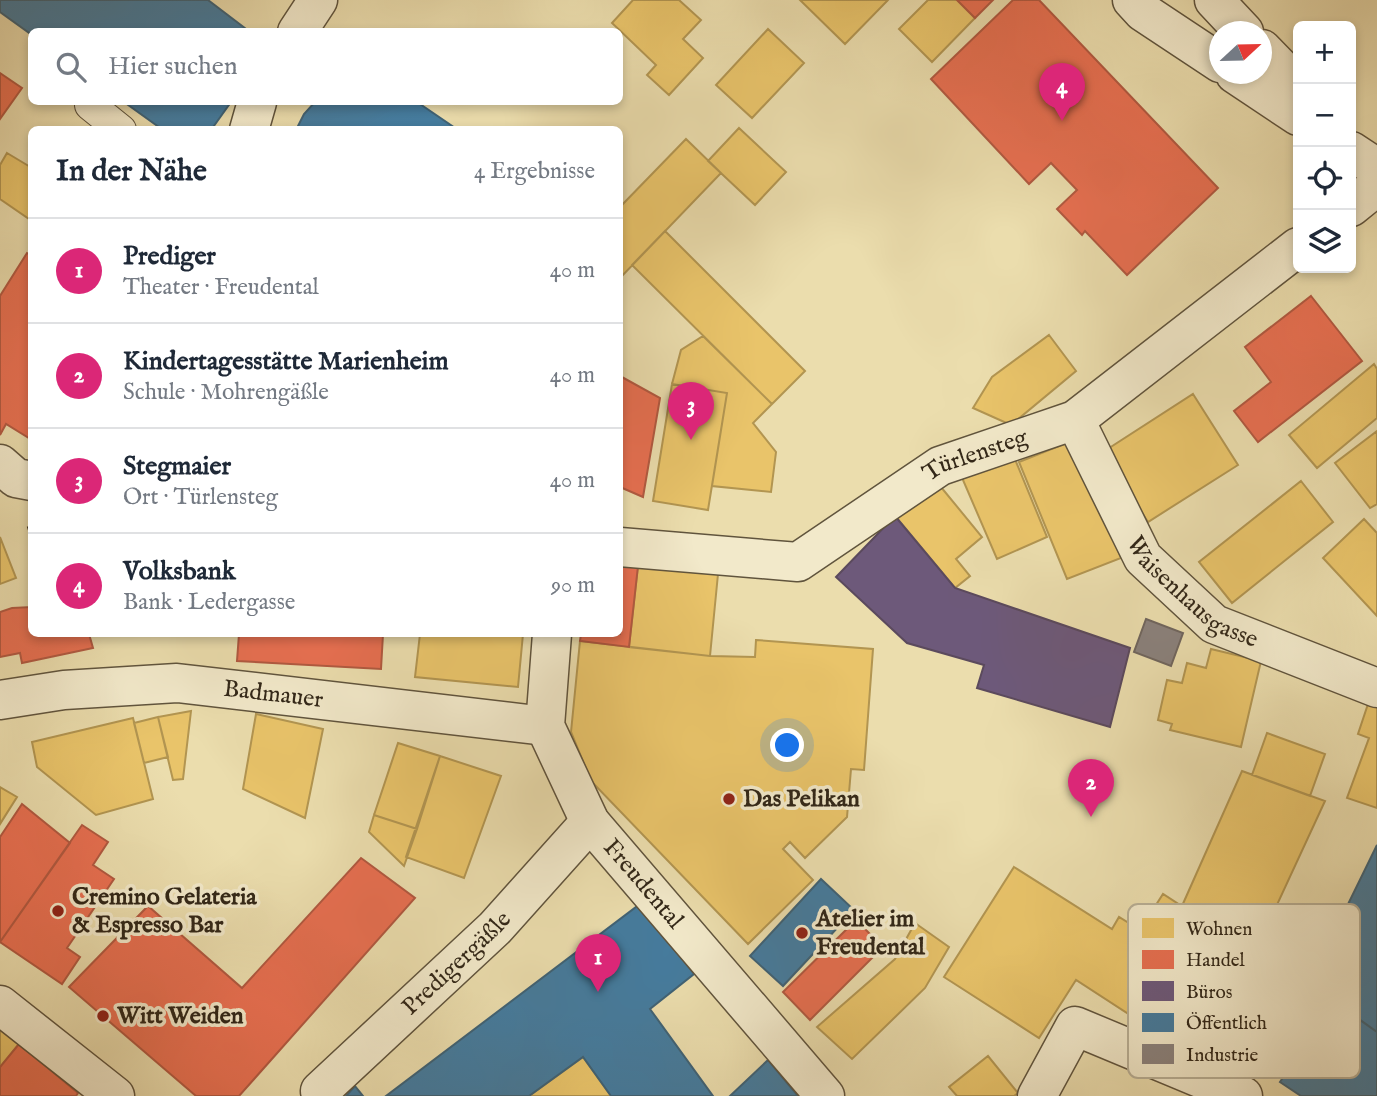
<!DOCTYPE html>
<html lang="de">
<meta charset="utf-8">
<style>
body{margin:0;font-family:"IM FELL English",serif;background:#f6f6f7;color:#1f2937}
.controls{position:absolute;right:21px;top:21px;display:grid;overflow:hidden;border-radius:10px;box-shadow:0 4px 10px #0003}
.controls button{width:63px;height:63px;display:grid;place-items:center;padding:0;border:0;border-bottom:2px solid #e0e1e3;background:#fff;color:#1f2937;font:35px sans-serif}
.compass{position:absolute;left:1209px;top:21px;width:63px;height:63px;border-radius:50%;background:#fff;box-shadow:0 4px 10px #0003;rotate:68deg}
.you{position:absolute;left:788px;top:746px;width:24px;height:24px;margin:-18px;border:5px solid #fff;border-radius:50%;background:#1a73e8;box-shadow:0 0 0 10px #1a73e833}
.badge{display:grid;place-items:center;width:46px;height:46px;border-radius:50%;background:#db2777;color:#fff;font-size:23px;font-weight:700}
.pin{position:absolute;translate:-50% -58px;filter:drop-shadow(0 2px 4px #0008)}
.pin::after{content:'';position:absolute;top:37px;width:24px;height:21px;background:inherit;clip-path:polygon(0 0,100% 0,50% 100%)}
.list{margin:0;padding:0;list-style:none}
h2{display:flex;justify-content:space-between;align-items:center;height:91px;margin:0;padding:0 28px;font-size:30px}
h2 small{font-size:23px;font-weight:400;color:#747a83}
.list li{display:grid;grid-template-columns:46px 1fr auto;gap:21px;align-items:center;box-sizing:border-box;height:105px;padding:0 28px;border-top:2px solid #e0e1e3}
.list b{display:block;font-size:26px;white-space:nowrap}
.list p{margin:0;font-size:23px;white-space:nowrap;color:#747a83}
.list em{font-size:23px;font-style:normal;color:#747a83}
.icon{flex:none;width:38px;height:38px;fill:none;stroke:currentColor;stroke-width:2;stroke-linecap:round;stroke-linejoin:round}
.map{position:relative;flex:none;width:1377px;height:1096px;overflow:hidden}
.search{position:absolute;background:#fff;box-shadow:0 4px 10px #0003;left:28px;top:28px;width:595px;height:77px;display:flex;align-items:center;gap:18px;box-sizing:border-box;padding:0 24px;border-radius:10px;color:#747a83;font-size:26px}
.panel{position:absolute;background:#fff;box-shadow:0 4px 10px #0003;left:28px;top:126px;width:595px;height:511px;border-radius:10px}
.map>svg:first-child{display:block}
.homes{fill:#e9c46a;stroke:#b29551;stroke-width:2}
.shops{fill:#e76f51;stroke:#b15940;stroke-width:2}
.offices{fill:#6d597a;stroke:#5b4a5d;stroke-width:2}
.public{fill:#457b9d;stroke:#3f6275;stroke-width:2}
.industry{fill:#8a817c;stroke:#70665e;stroke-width:2}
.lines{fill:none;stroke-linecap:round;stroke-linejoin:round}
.service-casing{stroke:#60543d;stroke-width:32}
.pedestrian-casing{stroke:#60543d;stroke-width:41}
.minor-casing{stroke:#60543d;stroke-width:41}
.path{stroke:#322718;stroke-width:4.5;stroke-dasharray:5 3.5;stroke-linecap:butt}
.service{stroke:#f2e9ca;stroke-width:30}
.pedestrian{stroke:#f2e9ca;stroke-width:38}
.minor{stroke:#f2e9ca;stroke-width:38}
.poi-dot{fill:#8f2418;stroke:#f2e9ca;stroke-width:2.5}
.labels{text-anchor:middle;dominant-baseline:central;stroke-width:7;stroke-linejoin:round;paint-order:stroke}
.street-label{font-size:24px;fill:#322718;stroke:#f2e9ca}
.poi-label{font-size:24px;font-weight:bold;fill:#322718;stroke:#f2e9ca;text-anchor:start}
.key{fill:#f2e9ca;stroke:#b8af95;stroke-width:2}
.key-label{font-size:19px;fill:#322718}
</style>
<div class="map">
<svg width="1377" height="1096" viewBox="0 0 1377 1096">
<rect width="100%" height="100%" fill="#ebddad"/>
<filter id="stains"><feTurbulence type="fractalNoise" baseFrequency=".00286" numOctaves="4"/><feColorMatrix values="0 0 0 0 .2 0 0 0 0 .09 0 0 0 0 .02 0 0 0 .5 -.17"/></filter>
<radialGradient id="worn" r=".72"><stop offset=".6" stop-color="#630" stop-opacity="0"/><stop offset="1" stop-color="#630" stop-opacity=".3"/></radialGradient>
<path class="homes" d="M 633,0 L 679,0 L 701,20 L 683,39 L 703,58 L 669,95 L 647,75 L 656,65 L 612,23 Z
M 800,0 L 888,0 L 845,44 Z
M 928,0 L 957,0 L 975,18 L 932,62 L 899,29 Z
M 768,29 L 804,63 L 752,118 L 716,85 Z
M 739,128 L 786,172 L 755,205 L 708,161 Z
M 686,139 L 721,173 L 620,278 L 620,207 Z
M 7,153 L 32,168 L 32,221 L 0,199 L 0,165 Z
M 665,231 L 805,371 L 772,404 L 632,265 Z
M 1049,335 L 1076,371 L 1011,425 L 973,408 L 992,377 Z
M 703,336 L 772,404 L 753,423 L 776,452 L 771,492 L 712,486 L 727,393 L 672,384 L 681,350 Z
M 1374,364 L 1377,369 L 1377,418 L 1317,468 L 1289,435 Z
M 672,384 L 727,393 L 708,510 L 653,501 Z
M 1193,394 L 1238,465 L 1148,522 L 1103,452 Z
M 1377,431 L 1377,504 L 1370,508 L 1335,463 Z
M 1074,440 L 1121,558 L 1067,579 L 1019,462 Z
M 1012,452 L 1047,537 L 997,559 L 960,473 Z
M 936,481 L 982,537 L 956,559 L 970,576 L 955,588 L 895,516 Z
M 1301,481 L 1333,522 L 1232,603 L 1199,562 Z
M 1364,519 L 1377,533 L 1377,616 L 1323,558 Z
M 0,537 L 16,578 L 0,584 Z
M 638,566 L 718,574 L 710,656 L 629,647 Z
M 420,634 L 523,634 L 518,687 L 415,677 Z
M 756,640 L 873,649 L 864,770 L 851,769 L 847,817 L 805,858 L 790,842 L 783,849 L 813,880 L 748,944 L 591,781 L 571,732 L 580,641 L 710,656 L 755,657 Z
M 1211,649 L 1261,661 L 1241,747 L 1170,730 L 1172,724 L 1158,720 L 1167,680 L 1182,683 L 1187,663 L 1206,668 Z
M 1368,704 L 1377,707 L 1377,808 L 1347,798 L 1369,738 L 1358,734 Z
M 191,711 L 183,779 L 173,780 L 158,717 Z
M 256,714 L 323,729 L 305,818 L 243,789 Z
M 158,717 L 168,757 L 144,763 L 134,723 Z
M 133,718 L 153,799 L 96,815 L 37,767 L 32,742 Z
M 1267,733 L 1325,754 L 1310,796 L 1252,775 Z
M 398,743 L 440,756 L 417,829 L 374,815 Z
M 440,756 L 501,776 L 464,878 L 406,857 Z
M 1242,771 L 1325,801 L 1245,974 L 1204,955 L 1220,931 L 1182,906 Z
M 0,787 L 17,797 L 0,824 Z
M 374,815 L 417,829 L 404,866 L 369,832 Z
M 1014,867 L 1112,929 L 1119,917 L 1140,930 L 1163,894 L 1220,931 L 1192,974 L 1204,981 L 1167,1039 L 1076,980 L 1039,1038 L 944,977 Z
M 915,923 L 949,947 L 925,988 L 852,1059 L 817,1027 L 895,959 Z
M 0,1029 L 19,1044 L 0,1067 Z
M 988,1056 L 1018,1093 L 1014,1096 L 957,1096 L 949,1087 Z
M 583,1057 L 611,1096 L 529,1096 Z"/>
<path class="shops" d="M 957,0 L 993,0 L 975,18 Z
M 1013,0 L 1039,0 L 1218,188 L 1127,275 L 1085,231 L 1082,235 L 1057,209 L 1077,190 L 1051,163 L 1029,184 L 931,79 Z
M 0,73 L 22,88 L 0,119 Z
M 27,253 L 32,256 L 32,440 L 6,424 L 0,435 L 0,296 Z
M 1311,296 L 1362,361 L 1258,442 L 1234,411 L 1271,382 L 1245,347 Z
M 620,376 L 660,398 L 643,497 L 620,487 Z
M 620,564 L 638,566 L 629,647 L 580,641 L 581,634 L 620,634 Z
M 32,607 L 32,634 L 89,634 L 93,648 L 22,663 L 20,653 L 0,657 L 0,612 L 12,608 Z
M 239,634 L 383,634 L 381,669 L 237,661 Z
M 22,804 L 70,843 L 0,942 L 0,837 Z
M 82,825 L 108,842 L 93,865 L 114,879 L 67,948 L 80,957 L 62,984 L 0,942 Z
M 361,858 L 415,898 L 239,1096 L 196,1096 L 69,987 L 148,906 L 242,988 Z
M 856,920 L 883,947 L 810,1020 L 783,992 Z
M 19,1044 L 78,1093 L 76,1096 L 0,1096 L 0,1067 Z"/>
<path class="offices" d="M 895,516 L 955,588 L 1130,648 L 1110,727 L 977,688 L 984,665 L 907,643 L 836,577 Z"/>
<path class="public" d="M 0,0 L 208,0 L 250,32 L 32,32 L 32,35 L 0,12 Z
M 124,102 L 231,102 L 211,130 L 163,130 Z
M 315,102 L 417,102 L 458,130 L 296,130 L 304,114 Z
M 1377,845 L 1377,1032 L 1309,984 Z
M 821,879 L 854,910 L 783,986 L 750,956 Z
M 640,904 L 694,974 L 650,1009 L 713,1096 L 611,1096 L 583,1057 L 529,1096 L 386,1096 Z
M 1334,1001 L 1377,1032 L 1377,1096 L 1301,1096 L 1280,1082 Z
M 768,1060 L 798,1096 L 730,1096 Z
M 355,1086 L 363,1096 L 346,1096 Z"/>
<path class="industry" d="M 1146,619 L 1183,633 L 1171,666 L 1134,652 Z"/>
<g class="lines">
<defs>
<path id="service" d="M 90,105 L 121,130"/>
<path id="pedestrian" d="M 1214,0 L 1244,32
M 1262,49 L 1298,86
M 0,1005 L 115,1096"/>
<g id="minor">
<path d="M 1132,0 L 1143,12 L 1220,63"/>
<path d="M 297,32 L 318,0"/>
<path d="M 1235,74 L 1298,116"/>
<path d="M 249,130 L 257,102"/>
<path d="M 1351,151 L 1377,168"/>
<path d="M 1351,207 L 1377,186"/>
<path id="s1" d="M 1075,420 L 1143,558 L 1214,624 L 1377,688"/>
<path d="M 0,464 L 16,478 L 32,481"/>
<path id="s2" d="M 620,547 L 798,562 L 940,466 L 1075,420 L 1298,247"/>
<path id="s3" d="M 552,634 L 545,726 L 590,822 L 825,1096"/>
<path id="s4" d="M 0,700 L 64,690 L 177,683 L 545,726"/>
<path id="s5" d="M 320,1091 L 495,928 L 590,822"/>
<path d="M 1037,1096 L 1075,1026 L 1243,1096"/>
</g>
</defs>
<use href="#service" class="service-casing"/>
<use href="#pedestrian" class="pedestrian-casing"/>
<use href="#minor" class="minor-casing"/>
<path class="path" d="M 29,526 L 32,536"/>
<use href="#service" class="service"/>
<use href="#pedestrian" class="pedestrian"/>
<use href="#minor" class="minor"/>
</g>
<g class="poi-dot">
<circle cx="729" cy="799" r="7"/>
<circle cx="58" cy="911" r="7"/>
<circle cx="802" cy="933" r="7"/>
<circle cx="103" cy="1016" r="7"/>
</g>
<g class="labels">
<g class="street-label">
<text stroke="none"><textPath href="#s2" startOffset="387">Türlensteg</textPath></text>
<text stroke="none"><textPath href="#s1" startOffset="214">Waisenhausgasse</textPath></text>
<text stroke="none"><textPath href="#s4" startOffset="275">Badmauer</textPath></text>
<text stroke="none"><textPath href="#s3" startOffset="280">Freudental</textPath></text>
<text stroke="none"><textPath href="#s5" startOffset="187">Predigergäßle</textPath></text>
</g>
<g class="poi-label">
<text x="743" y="799">Das Pelikan</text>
<text x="72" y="897">Cremino Gelateria<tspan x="72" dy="28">&amp; Espresso Bar</tspan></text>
<text x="816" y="919">Atelier im<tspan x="816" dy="28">Freudental</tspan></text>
<text x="117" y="1016">Witt Weiden</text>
</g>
</g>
<rect x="1128" y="904" width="232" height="174" rx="10" class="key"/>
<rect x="1142" y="918" width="32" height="20" fill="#e9c46a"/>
<rect x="1142" y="950" width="32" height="19" fill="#e76f51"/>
<rect x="1142" y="981" width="32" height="20" fill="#6d597a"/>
<rect x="1142" y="1013" width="32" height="19" fill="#457b9d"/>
<rect x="1142" y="1044" width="32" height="20" fill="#8a817c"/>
<g class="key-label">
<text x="1186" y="935">Wohnen</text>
<text x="1186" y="966">Handel</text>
<text x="1186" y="998">Büros</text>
<text x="1186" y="1029">Öffentlich</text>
<text x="1186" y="1061">Industrie</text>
</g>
<rect width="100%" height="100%" filter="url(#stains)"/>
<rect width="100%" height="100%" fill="url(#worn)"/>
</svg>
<div class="controls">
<button>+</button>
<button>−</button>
<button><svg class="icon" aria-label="locate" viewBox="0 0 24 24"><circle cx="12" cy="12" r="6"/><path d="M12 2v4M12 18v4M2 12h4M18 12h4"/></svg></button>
<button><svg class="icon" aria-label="layers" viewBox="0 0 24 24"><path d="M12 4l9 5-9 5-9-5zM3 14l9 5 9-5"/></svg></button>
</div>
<svg class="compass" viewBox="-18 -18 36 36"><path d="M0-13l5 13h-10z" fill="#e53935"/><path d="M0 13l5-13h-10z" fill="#747a83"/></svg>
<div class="you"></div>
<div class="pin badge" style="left:598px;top:992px">1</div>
<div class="pin badge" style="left:1091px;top:817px">2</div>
<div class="pin badge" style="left:691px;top:440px">3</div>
<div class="pin badge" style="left:1062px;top:121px">4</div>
<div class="search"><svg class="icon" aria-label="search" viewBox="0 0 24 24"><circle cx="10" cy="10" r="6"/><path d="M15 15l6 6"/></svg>Hier suchen</div>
<section class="panel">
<h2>In der Nähe<small>4 Ergebnisse</small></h2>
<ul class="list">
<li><span class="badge">1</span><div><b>Prediger</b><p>Theater · Freudental</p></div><em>40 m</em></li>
<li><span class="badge">2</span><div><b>Kindertagesstätte Marienheim</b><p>Schule · Mohrengäßle</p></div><em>40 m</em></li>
<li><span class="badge">3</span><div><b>Stegmaier</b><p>Ort · Türlensteg</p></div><em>40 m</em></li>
<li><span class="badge">4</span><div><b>Volksbank</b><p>Bank · Ledergasse</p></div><em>90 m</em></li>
</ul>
</section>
</div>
